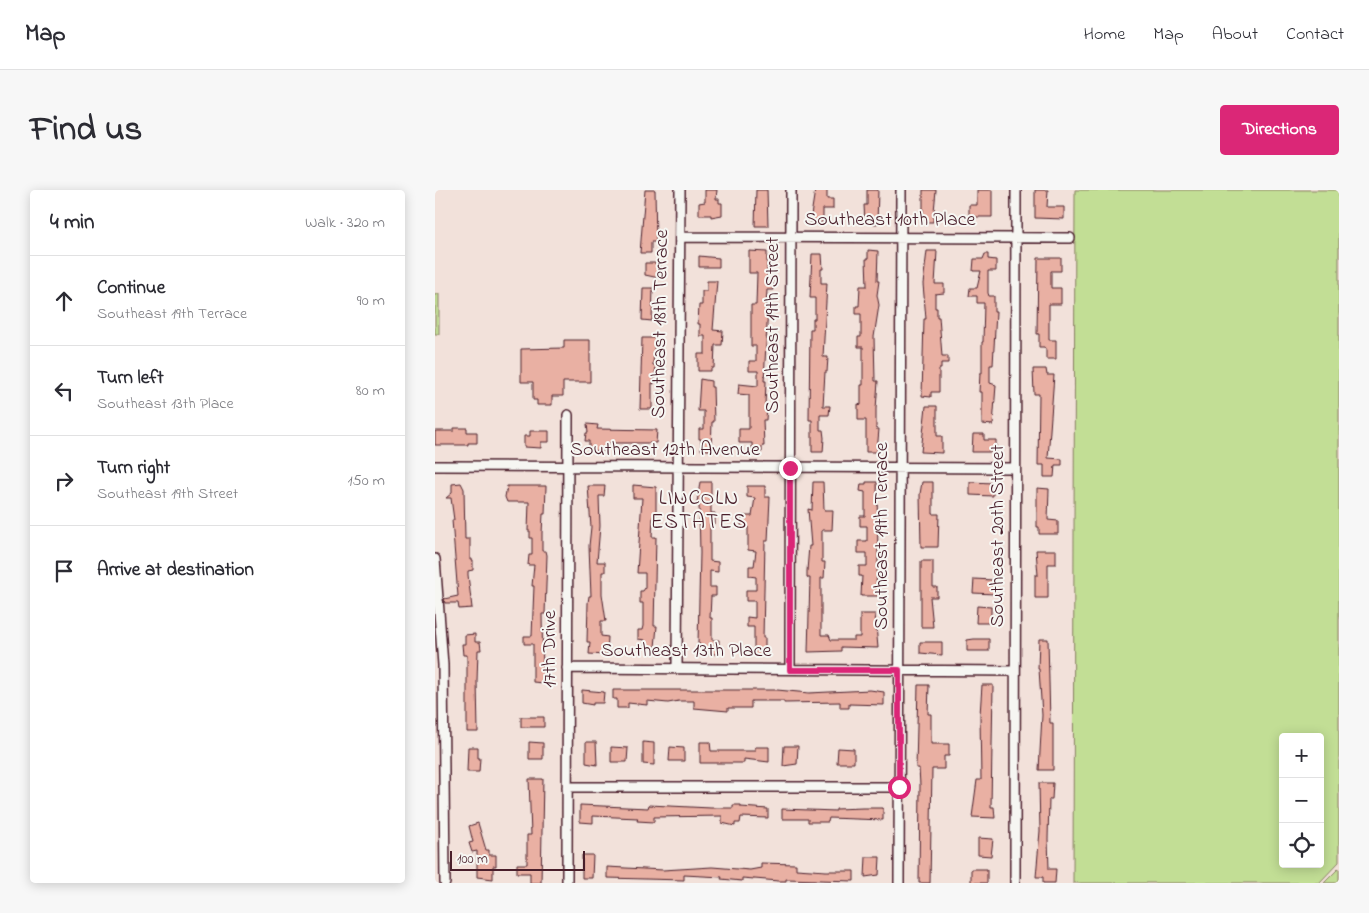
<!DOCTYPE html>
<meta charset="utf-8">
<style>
body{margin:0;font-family:"Indie Flower",sans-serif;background:#f7f7f7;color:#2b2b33}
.controls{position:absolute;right:15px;bottom:15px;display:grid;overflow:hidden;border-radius:5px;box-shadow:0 2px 12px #0003}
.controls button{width:45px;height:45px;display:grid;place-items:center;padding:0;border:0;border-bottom:1px solid #e1e1e2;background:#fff;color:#2b2b33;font:25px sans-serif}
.scale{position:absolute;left:15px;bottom:12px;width:135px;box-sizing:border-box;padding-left:5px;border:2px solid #4a1f2b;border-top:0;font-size:14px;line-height:18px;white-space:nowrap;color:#4a1f2b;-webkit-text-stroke:4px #f6f6f2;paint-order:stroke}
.stop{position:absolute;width:15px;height:15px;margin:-11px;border:4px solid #db2777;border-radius:50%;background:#fff}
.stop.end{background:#db2777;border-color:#fff;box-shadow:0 1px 5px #0008}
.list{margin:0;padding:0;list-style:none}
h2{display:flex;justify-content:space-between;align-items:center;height:65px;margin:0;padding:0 20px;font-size:21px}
h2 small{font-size:16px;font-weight:400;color:#7c7c81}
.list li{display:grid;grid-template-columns:32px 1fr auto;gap:15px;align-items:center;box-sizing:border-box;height:90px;padding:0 20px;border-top:1px solid #e1e1e2}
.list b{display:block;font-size:19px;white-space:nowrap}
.list p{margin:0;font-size:16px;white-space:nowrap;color:#7c7c81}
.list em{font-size:16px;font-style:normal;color:#7c7c81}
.icon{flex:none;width:28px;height:28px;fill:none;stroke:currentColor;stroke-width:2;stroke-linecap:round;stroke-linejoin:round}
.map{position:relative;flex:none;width:904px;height:693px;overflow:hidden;border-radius:5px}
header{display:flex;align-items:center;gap:30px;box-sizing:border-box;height:70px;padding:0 25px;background:#fff;border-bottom:1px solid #e1e1e2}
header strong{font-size:24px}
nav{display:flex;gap:28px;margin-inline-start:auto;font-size:18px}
.intro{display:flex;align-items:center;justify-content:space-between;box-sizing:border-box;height:120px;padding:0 30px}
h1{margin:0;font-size:35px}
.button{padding:12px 22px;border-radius:5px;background:#db2777;color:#fff;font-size:18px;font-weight:700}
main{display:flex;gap:30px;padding:0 30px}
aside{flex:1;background:#fff;border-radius:5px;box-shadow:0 2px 12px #0003}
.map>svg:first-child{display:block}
.green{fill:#c2de95;stroke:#867e60;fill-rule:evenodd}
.building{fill:#e9b0a3;stroke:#4a1f2b}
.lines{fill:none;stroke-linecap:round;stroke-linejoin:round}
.minor-casing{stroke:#4a1f2b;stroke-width:12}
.minor{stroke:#f6f6f2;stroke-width:9}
.route{stroke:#db2777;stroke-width:6}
.labels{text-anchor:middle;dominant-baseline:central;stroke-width:4;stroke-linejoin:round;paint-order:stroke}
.street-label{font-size:20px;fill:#4a1f2b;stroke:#f6f6f2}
.neighbourhood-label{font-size:21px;letter-spacing:1px;fill:#4a1f2b;stroke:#f6f6f2}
</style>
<header>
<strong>Map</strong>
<nav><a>Home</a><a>Map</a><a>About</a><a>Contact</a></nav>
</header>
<div class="intro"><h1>Find us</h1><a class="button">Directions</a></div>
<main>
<aside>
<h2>4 min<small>Walk · 320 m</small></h2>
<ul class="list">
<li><svg class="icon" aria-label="ahead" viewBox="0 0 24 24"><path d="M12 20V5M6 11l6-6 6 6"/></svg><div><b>Continue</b><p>Southeast 19th Terrace</p></div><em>90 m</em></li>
<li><svg class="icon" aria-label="left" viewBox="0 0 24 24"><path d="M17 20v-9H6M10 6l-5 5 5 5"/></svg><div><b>Turn left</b><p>Southeast 13th Place</p></div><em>80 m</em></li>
<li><svg class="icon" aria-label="right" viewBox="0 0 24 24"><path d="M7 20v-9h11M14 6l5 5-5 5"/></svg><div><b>Turn right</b><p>Southeast 19th Street</p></div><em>150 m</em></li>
<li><svg class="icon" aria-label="arrive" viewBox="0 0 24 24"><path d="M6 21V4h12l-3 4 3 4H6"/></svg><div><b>Arrive at destination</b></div></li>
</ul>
</aside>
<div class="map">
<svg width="904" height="693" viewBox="0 0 904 693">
<rect width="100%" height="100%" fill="#f2e1da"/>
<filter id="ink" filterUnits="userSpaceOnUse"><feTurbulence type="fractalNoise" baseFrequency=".02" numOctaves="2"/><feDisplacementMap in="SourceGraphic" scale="10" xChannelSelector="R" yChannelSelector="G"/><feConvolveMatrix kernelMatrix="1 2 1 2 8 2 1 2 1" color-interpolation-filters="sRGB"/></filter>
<g filter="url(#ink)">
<path class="green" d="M 640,0 L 904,0 L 904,672 L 884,693 L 638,693 ZM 848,547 L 885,547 L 885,674 L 848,674 Z
M 0,104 L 4,104 L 4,144 L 0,144 Z
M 904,678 L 904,693 L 889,693 Z"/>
<path class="building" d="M 210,0 L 220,0 L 221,52 L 216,52 L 216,63 L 205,63 Z
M 270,0 L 282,0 L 281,9 L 284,9 L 284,13 L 287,13 L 287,25 L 276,27 L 276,25 L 264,25 L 264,13 L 270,12 Z
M 321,0 L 332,0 L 333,36 L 320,36 Z
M 380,0 L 392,0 L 392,9 L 398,9 L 398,19 L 388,19 L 388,32 L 375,32 Z
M 432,0 L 443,0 L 442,34 L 430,33 L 429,15 L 432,15 Z
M 488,0 L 501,0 L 498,32 L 488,32 Z
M 542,0 L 557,0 L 557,27 L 534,27 L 534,15 L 542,15 Z
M 600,0 L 613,0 L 612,17 L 629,17 L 629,29 L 600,28 Z
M 433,60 L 443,61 L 442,91 L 444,91 L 442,105 L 444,115 L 439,147 L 440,191 L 443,191 L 441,219 L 441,239 L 444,239 L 442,262 L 431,262 L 431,230 L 423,230 L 423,214 L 426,215 L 426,195 L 428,195 L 428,157 L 423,157 L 423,147 L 426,147 L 426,124 L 421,124 L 421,116 L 424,116 L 425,96 L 432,96 L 431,69 L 433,69 Z
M 314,61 L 332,62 L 332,91 L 338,91 L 338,100 L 332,100 L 331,116 L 333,116 L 329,191 L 331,191 L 330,216 L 332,216 L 331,230 L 328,230 L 329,256 L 327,256 L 327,262 L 317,262 L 317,253 L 304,253 L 304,239 L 314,239 L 314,205 L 303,204 L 304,194 L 323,196 L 323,181 L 314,181 L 314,171 L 321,171 L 321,156 L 316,156 L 316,115 L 321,115 L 322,83 L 314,83 Z
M 492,61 L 502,61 L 500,94 L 509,94 L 509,103 L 500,104 L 500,118 L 502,118 L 502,127 L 504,127 L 507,166 L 513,166 L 513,173 L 506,173 L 506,179 L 504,179 L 504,202 L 496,202 L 496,207 L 487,206 L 489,129 L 491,129 L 488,94 Z
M 377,64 L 387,64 L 388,79 L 386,79 L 386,93 L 392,93 L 388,167 L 393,167 L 392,182 L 390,182 L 388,216 L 395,216 L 394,225 L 385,225 L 385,240 L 388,240 L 389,248 L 388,262 L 377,262 L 377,230 L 374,230 L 375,139 L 378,139 L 378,129 L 380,129 L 380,108 L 375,108 Z
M 550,64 L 553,64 L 553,69 L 561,70 L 561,81 L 553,81 L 553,103 L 554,106 L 559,106 L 559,122 L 561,122 L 558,175 L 555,175 L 555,193 L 561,195 L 558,235 L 547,234 L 547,202 L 544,202 L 545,183 L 547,183 L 547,152 L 548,152 L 549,113 L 542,113 L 542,106 L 534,106 L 535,98 L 542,98 L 546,81 L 538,81 L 539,69 L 548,69 Z
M 264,66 L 284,68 L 284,77 L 264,77 Z
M 603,68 L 626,68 L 626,81 L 616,81 L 616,98 L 626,98 L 626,114 L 614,114 L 614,150 L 621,150 L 621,169 L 611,169 L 611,160 L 609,157 L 604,157 L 604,144 L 602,144 Z
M 210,73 L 224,73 L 224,88 L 210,85 Z
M 272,91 L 282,91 L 278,140 L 288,141 L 287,155 L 280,155 L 279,178 L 276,178 L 276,181 L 263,181 L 263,164 L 270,164 L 270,146 L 265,146 L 265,134 L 263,134 L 264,115 L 267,115 L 267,101 L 272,101 Z
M 208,98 L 218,98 L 217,131 L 207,130 Z
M 207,148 L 220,148 L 218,175 L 221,175 L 219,194 L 217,193 L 217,219 L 205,219 Z
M 129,150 L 155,150 L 155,192 L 128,192 L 128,206 L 117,206 L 117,215 L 102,215 L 102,210 L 98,210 L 98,192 L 86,192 L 86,159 L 129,158 Z
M 598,179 L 611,179 L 612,185 L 619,185 L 613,268 L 627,269 L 627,275 L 620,275 L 619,287 L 609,287 L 609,275 L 603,275 L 604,204 L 599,204 Z
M 265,189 L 276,191 L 276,197 L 278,197 L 279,232 L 277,232 L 276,260 L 266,260 L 266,249 L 264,249 L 264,239 L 269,239 L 269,221 L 263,221 Z
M 491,216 L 502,216 L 502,246 L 507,246 L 507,263 L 486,262 Z
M 152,234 L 163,235 L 162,239 L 222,240 L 221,253 L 171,253 L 171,261 L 154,261 L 154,251 L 150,251 L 151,243 L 153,243 Z
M 19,238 L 32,238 L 32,242 L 42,242 L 42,253 L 33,253 L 33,255 L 0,255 L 0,241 L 19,241 Z
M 95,241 L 114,241 L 114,252 L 106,252 L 106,258 L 89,257 L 89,246 L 95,246 Z
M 538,244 L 549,244 L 549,250 L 561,250 L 561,262 L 537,262 Z
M 265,292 L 276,292 L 276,323 L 280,323 L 280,333 L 275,333 L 275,371 L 283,372 L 283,382 L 275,381 L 275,397 L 281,397 L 281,406 L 276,406 L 275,428 L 277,428 L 277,450 L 284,450 L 284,464 L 265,464 L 265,454 L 263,454 L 265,363 L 264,313 L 262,313 Z
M 378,292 L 388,292 L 389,320 L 398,320 L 397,340 L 387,340 L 387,372 L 390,372 L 389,388 L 386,388 L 386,445 L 394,445 L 396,450 L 419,450 L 419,447 L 425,447 L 425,424 L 440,424 L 443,458 L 406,457 L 406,461 L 373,462 L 375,388 L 372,388 L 372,381 L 374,356 L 376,356 L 373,319 L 377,320 Z
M 431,292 L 442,292 L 443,372 L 441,394 L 444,395 L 444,406 L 426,406 L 427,386 L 424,386 L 424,376 L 432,376 L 432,363 L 423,363 L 423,351 L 432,351 L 432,336 L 425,336 L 425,326 L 430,326 L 430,302 L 425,301 L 426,294 L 431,294 Z
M 487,292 L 498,292 L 498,324 L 504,324 L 503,357 L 486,357 L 485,304 Z
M 535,292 L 558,293 L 558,306 L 535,305 Z
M 26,293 L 29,299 L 30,349 L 35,349 L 35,370 L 38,370 L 38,380 L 33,381 L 33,385 L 37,418 L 24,419 L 23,413 L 10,413 L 9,409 L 23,406 L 17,330 L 19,330 L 16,308 L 11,308 L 17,303 L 17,294 Z
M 198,295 L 221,297 L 221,326 L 218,326 L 217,347 L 221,347 L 219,436 L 222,436 L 220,457 L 210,456 L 210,450 L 203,449 L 203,440 L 207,440 L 208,436 L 208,413 L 205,413 L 205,401 L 208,401 L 210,398 L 210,383 L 202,383 L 207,308 L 198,308 Z
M 72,296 L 111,296 L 110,324 L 108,324 L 107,343 L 107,361 L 111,361 L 112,365 L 110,424 L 107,424 L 108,493 L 98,492 L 98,454 L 89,454 L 89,446 L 97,446 L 99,396 L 97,396 L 99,375 L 93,375 L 94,365 L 97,365 L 97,348 L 95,348 L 95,341 L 93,341 L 94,312 L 72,312 L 70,307 Z
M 153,296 L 170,296 L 169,306 L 164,306 L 165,336 L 162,372 L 170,372 L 170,382 L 167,382 L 167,404 L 171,431 L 166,431 L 166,446 L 173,447 L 172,465 L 154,464 L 155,452 L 152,452 L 153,413 L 154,406 L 156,406 L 154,356 L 156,337 Z
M 312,296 L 330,296 L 330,307 L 335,307 L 333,351 L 330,351 L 328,448 L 330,448 L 330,466 L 319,466 L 319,437 L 312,437 L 312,427 L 320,428 L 320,411 L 311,411 L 311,400 L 321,400 L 321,387 L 314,386 L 314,376 L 319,376 L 321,361 L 313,360 L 313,337 L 306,337 L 307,326 L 317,326 L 320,308 L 312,307 Z
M 602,298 L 614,299 L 613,330 L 623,331 L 623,344 L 604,344 L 604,337 L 602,337 Z
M 601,360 L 621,360 L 621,374 L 613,374 L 613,408 L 600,408 L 600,385 L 603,385 Z
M 486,371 L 498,371 L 498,397 L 502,397 L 502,407 L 495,407 L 498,437 L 486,437 Z
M 539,389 L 558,390 L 560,404 L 538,403 Z
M 542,416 L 556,417 L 556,433 L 541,433 Z
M 40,444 L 40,452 L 45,452 L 46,460 L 43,460 L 42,491 L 43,542 L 32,542 L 32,465 L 28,465 L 27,454 L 30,454 L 30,445 Z
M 539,449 L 554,449 L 554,461 L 532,461 L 532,450 Z
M 604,449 L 613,449 L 615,533 L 618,533 L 618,580 L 604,580 L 607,525 L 604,479 L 603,479 Z
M 485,452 L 507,452 L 507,465 L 485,463 Z
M 483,495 L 494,495 L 493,524 L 496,524 L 496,554 L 514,554 L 514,566 L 509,566 L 509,579 L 497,579 L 495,693 L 484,693 L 485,595 L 484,578 L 481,578 Z
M 547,495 L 558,495 L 556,617 L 559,617 L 560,628 L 537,627 L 542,590 L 546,590 L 545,525 Z
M 147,500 L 169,502 L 168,513 L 158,513 L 158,515 L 147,513 Z
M 178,500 L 342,500 L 374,503 L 435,500 L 449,502 L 449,515 L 414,514 L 414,518 L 405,518 L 405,512 L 349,513 L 349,511 L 316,511 L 316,518 L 293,518 L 293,521 L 259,518 L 259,511 L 244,511 L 233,513 L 212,511 L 212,515 L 193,513 L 193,518 L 182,518 L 182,509 L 178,509 Z
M 86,527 L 109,527 L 109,537 L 86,537 Z
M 94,552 L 108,553 L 108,569 L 94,569 Z
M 151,552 L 161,552 L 162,575 L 151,573 Z
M 208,552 L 219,553 L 219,575 L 208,574 Z
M 265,552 L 275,552 L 276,561 L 320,561 L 320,557 L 334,557 L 334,572 L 309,569 L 309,573 L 265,573 Z
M 349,556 L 363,556 L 362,574 L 348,576 Z
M 33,557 L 43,557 L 43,568 L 45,568 L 44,582 L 32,582 Z
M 176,557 L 193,558 L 192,572 L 176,572 Z
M 235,557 L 249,558 L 249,571 L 234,571 Z
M 403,558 L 419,559 L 419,573 L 402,573 Z
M 94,589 L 108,589 L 106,693 L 95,693 L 95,683 L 82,683 L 82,674 L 92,674 L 92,645 L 96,645 Z
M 604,593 L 618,593 L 617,609 L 614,609 L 613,649 L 614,679 L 621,679 L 620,693 L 608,693 L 608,687 L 601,687 L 605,641 Z
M 145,615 L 213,618 L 214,615 L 276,618 L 298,618 L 298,615 L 306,615 L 306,617 L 333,619 L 333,628 L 306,627 L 305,633 L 300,633 L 300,636 L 287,633 L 287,626 L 219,627 L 219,632 L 202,631 L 203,628 L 158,626 L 158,633 L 145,632 Z
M 428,618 L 448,618 L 448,630 L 394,628 L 393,632 L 373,632 L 373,629 L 347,629 L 347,619 L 401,621 L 401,619 Z
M 43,633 L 51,660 L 54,660 L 54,665 L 61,665 L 61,676 L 58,676 L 58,689 L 42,687 L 42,661 L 37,662 L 34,653 L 38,652 L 34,636 Z
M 543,648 L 558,649 L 556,666 L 543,665 Z
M 147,665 L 158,665 L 157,688 L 147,688 Z
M 431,667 L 445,667 L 444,685 L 430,687 Z
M 326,673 L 361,674 L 361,679 L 391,681 L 419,681 L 419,691 L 351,689 L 351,691 L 344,691 L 307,688 L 307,691 L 286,689 L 287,687 L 249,685 L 249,690 L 172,688 L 172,677 L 228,680 L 277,677 L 315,680 L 326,678 Z
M 536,679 L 552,679 L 552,693 L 536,693 Z"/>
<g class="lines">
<defs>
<path id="minor" d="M 245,47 L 635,48
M 0,276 L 580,278
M 0,369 L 8,475 L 10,693
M 132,478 L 580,481
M 242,479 L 245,0
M 355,479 L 356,0
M 132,597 L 464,597
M 132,693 L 133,225
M 464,693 L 466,0
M 580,693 L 581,0"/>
</defs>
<use href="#minor" class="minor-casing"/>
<use href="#minor" class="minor"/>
</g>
</g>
<g class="lines" filter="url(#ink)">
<path class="route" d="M 355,278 L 355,480 L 464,480 L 464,597"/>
</g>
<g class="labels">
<g class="street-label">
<text x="455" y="30">Southeast 10th Place</text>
<text transform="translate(226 134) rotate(-89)">Southeast 18th Terrace</text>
<text transform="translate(338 135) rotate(-90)">Southeast 19th Street</text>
<text x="230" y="260">Southeast 12th Avenue</text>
<text transform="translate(447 346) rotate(-90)">Southeast 19th Terrace</text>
<text transform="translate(563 346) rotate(-90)">Southeast 20th Street</text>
<text transform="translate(115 459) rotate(-90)">17th Drive</text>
<text x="251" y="461">Southeast 13th Place</text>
</g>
<g class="neighbourhood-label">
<text x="264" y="309">LINCOLN<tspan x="264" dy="24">ESTATES</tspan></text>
</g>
</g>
</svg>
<div class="controls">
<button>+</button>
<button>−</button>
<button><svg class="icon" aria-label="locate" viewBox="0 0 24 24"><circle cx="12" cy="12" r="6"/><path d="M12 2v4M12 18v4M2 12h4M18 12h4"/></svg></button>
</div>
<div class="scale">100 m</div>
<div class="stop" style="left:464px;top:597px"></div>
<div class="stop end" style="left:355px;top:278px"></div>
</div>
</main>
